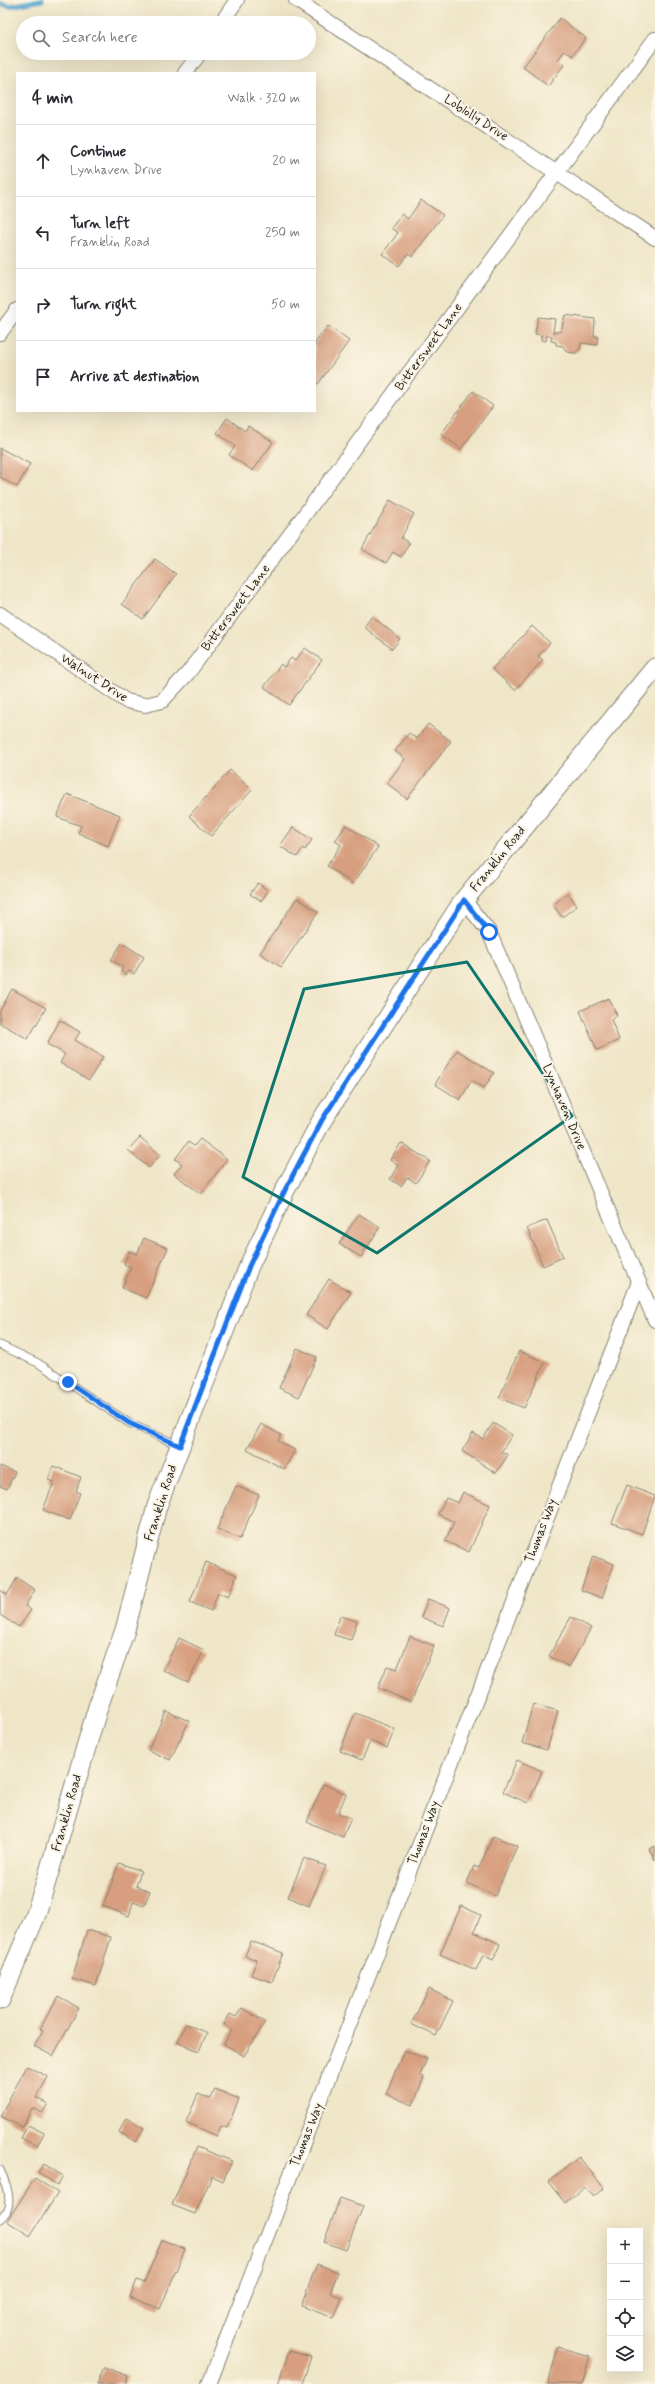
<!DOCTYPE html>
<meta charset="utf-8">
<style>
body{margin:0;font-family:Mynerve,sans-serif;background:#f2f2f3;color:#2b2b33}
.controls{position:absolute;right:12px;bottom:12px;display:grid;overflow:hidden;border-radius:0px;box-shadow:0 4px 16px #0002}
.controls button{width:36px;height:36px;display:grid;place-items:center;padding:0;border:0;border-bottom:1px solid #e1e1e2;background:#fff;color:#2b2b33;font:20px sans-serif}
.stop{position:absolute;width:12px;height:12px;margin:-9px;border:3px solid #1a73e8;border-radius:50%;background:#fff}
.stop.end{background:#1a73e8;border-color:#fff;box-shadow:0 1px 4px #0008}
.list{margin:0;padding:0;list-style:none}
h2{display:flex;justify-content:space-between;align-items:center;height:52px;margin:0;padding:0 16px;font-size:17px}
h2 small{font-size:13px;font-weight:400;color:#7c7c81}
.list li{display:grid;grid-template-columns:26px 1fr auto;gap:12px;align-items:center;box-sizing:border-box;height:72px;padding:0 16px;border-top:1px solid #e1e1e2}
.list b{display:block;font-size:15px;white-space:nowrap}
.list p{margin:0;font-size:13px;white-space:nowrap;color:#7c7c81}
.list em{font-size:13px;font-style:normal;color:#7c7c81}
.icon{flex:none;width:22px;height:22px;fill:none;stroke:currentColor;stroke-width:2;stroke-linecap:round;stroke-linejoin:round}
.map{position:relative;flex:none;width:655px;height:2384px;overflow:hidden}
.search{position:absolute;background:#fff;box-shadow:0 4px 16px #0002;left:16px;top:16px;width:300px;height:44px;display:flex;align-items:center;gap:10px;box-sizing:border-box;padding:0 14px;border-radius:22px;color:#7c7c81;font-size:15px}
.panel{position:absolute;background:#fff;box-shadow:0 4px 16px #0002;left:16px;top:72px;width:300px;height:340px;border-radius:0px}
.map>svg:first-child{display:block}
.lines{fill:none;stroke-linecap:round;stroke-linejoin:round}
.stream{stroke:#54a4ce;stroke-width:5}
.building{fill:#d79f7f}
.lane-casing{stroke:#868172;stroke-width:9}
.street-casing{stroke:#868172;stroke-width:16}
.secondary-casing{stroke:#868172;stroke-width:21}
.lane{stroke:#fff;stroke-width:7}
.street{stroke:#fff;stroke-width:14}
.secondary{stroke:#fff;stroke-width:19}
.route{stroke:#1a73e8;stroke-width:5}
.marked{fill:none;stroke:#0f766e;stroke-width:3;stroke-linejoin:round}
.labels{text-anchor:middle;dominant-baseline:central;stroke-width:4;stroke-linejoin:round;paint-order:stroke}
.street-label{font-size:13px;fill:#1c1c1c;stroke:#fcf5e5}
</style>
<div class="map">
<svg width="655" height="2384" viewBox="0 0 655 2384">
<rect width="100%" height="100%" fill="#fcf5e5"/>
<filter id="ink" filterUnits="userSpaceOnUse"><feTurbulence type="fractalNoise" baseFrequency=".025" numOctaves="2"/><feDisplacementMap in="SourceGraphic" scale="8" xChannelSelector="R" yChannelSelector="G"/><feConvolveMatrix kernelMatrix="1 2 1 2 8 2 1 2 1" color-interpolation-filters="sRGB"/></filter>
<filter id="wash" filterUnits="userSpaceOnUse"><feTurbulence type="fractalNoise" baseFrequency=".012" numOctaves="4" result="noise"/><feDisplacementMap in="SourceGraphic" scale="16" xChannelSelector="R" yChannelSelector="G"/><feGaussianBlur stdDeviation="0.9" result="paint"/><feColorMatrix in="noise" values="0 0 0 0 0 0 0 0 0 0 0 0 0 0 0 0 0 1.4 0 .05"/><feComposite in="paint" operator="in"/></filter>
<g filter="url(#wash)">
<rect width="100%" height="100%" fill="#efe6c8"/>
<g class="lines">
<path class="stream" d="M 0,4 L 10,6 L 42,0"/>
</g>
<g id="blocks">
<path class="building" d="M 560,18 L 586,38 L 572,56 L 565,50 L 558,60 L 564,65 L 548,86 L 523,67 Z
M 421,200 L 443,215 L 412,257 L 408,254 L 399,266 L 382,254 L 398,233 L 391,228 L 402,214 L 408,219 Z
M 565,315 L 595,319 L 594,336 L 598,336 L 597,345 L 581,343 L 580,349 L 575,353 L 567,352 L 563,346 L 556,345 L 556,342 L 551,341 L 552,336 L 547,335 L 546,341 L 541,340 L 541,335 L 535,334 L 538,317 L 555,319 L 553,332 L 557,332 L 561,331 Z
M 328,326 L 349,341 L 318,384 L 315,382 L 315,343 Z
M 473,391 L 493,406 L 461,449 L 441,434 Z
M 227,418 L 245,431 L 248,426 L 273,442 L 253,471 L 229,455 L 235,446 L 217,433 Z
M 0,448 L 30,464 L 17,487 L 0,477 Z
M 390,500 L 414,514 L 401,538 L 409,543 L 401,557 L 393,552 L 386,563 L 362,549 Z
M 155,559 L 176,574 L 143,619 L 122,604 Z
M 372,616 L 400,639 L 392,649 L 364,627 Z
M 532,626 L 550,643 L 538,656 L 543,660 L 515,690 L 492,669 Z
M 305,648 L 322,660 L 289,705 L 264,687 L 281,664 L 284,667 L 291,658 L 295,661 Z
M 428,724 L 451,741 L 407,799 L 387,783 L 405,759 L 395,751 L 409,733 L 417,739 Z
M 230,770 L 252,790 L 211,836 L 189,816 Z
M 67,794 L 120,815 L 108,846 L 78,833 L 81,826 L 57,817 Z
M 346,825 L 378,847 L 353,884 L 327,866 L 341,845 L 335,841 Z
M 293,827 L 312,840 L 305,850 L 303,848 L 297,857 L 280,846 Z
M 258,883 L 268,891 L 261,901 L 250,894 Z
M 568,893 L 577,906 L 562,917 L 553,905 Z
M 297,898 L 318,912 L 281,967 L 260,953 Z
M 122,943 L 144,957 L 134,974 L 129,971 L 126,975 L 121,971 L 123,967 L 111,960 Z
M 12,989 L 46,1008 L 28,1039 L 0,1023 L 0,1011 Z
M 609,998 L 617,1016 L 611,1019 L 619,1040 L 597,1050 L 580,1011 Z
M 60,1020 L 80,1032 L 75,1040 L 103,1057 L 89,1080 L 60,1063 L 65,1054 L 47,1044 Z
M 457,1050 L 494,1073 L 484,1088 L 472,1080 L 460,1100 L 435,1084 Z
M 140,1137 L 160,1155 L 149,1168 L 128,1150 Z
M 200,1139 L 227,1159 L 201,1194 L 174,1174 L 182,1164 L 175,1159 L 188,1142 L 194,1146 Z
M 401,1143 L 430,1161 L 416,1183 L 407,1177 L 401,1186 L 390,1179 L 398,1165 L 390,1160 Z
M 359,1214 L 380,1227 L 361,1257 L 339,1244 Z
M 547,1220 L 563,1257 L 543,1266 L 527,1228 Z
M 144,1238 L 168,1248 L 146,1298 L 122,1288 L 131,1267 L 124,1264 L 129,1251 L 137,1254 Z
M 329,1279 L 351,1292 L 328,1329 L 306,1315 Z
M 297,1348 L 317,1357 L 299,1397 L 279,1388 Z
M 519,1351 L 545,1362 L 524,1408 L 499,1398 Z
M 493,1423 L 512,1435 L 501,1452 L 508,1455 L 496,1473 L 462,1451 L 473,1433 L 483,1439 Z
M 261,1424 L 281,1435 L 278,1441 L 295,1450 L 284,1469 L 247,1449 Z
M 0,1466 L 15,1472 L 7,1489 L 0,1486 Z
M 53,1466 L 81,1477 L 76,1491 L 80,1493 L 70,1520 L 43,1510 L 54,1482 L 48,1480 Z
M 627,1485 L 655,1496 L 642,1534 L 612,1523 Z
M 236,1486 L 259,1495 L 240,1539 L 217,1529 Z
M 463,1492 L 490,1505 L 469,1552 L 445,1541 L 454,1522 L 438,1514 L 446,1498 L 458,1503 Z
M 593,1556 L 614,1564 L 602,1598 L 581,1590 Z
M 206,1562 L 237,1575 L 228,1597 L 218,1593 L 211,1611 L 190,1602 Z
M 17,1578 L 35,1590 L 25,1606 L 31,1610 L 19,1627 L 0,1615 L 0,1590 L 7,1595 Z
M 428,1599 L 450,1608 L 443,1626 L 421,1617 Z
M 340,1616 L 357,1621 L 351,1640 L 334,1635 Z
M 571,1617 L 591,1628 L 569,1667 L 549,1656 Z
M 410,1636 L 434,1646 L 411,1702 L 378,1688 L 387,1666 L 397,1669 Z
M 179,1638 L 204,1650 L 188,1682 L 163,1670 Z
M 533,1704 L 558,1711 L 547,1750 L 522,1743 Z
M 166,1711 L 189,1721 L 170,1760 L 148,1750 Z
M 355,1713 L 395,1729 L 387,1748 L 370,1741 L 362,1760 L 340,1751 Z
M 517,1760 L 542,1771 L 528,1803 L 503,1792 Z
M 323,1784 L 346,1794 L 338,1813 L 351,1818 L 343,1837 L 307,1822 Z
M 493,1836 L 517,1846 L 495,1896 L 467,1883 L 474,1866 L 479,1868 Z
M 655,1846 L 655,1860 L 649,1849 Z
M 304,1858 L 326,1866 L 309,1906 L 288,1897 Z
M 119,1863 L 141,1871 L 136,1886 L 150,1891 L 144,1906 L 133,1902 L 129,1916 L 103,1906 Z
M 461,1906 L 481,1915 L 474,1932 L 500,1944 L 493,1960 L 483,1955 L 476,1970 L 440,1954 Z
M 87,1930 L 111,1937 L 96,1986 L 72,1979 Z
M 251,1941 L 283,1953 L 272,1982 L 251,1975 L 257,1960 L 245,1956 Z
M 429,1989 L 453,2001 L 436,2036 L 411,2024 Z
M 58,1996 L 79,2008 L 53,2056 L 34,2046 L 43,2030 L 40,2029 Z
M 242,2008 L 265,2022 L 244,2056 L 224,2044 L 232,2030 L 224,2024 L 230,2014 L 236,2017 Z
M 186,2024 L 207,2033 L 199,2051 L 177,2042 Z
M 404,2050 L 427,2059 L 420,2075 L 424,2077 L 413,2105 L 386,2094 Z
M 27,2066 L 48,2077 L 36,2098 L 48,2104 L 42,2113 L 32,2108 L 22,2127 L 0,2116 Z
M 215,2089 L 239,2099 L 227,2128 L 221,2126 L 217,2136 L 186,2122 L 198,2094 L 211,2099 Z
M 126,2118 L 144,2128 L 136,2142 L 119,2132 Z
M 28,2125 L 44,2133 L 37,2146 L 21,2138 Z
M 197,2147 L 232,2161 L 223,2181 L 212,2176 L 195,2214 L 172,2205 Z
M 579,2157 L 604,2188 L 593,2197 L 584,2187 L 565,2203 L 548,2182 Z
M 44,2164 L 63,2176 L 57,2185 L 38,2172 Z
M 35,2178 L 58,2193 L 30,2236 L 7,2221 Z
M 340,2198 L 363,2206 L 346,2250 L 324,2242 Z
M 162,2240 L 185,2249 L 160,2309 L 130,2297 L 137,2280 L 144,2283 Z
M 317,2264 L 338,2272 L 330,2293 L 342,2298 L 334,2318 L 301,2306 Z
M 558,2347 L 590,2356 L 582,2384 L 548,2384 Z
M 289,2351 L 311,2357 L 302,2384 L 278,2384 Z
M 104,2367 L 128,2376 L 125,2384 L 97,2384 Z"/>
</g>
</g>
<g filter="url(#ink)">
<use href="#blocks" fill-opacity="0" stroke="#868172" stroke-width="1"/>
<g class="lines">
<defs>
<path id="lane" d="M 0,1345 L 38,1363 L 129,1423 L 180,1446
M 0,2170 C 7,2184 16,2207 0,2219"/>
<path id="street" d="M 296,0 L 655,238
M 221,23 L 237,0
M 185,73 L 200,53
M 0,333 L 17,310
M 0,614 L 126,701 L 145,705 L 162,701 L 188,673 L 655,39
M 464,900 L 489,932 L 655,1320
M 209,2384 L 639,1282"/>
<path id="secondary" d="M 0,2000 L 35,1917 L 49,1872 L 98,1707 L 125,1630 L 157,1506 L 249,1266 L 285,1190 L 322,1120 L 464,900 L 655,668"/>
</defs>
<use href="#lane" class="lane-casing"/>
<use href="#street" class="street-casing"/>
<use href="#secondary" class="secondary-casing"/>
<use href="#lane" class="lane"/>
<use href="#street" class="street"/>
<use href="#secondary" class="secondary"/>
</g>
</g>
<g class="lines" filter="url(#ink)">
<path class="route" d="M 68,1382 L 129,1423 L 180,1446 L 249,1266 L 285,1190 L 322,1120 L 464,900 L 489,932"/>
</g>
<path class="marked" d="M 467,962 L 572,1116 L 377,1253 L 243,1177 L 304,989 Z"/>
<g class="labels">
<g class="street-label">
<text transform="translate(476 118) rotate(33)">Loblolly Drive</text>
<text transform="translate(429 347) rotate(-54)">Bittersweet Lane</text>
<text transform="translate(236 608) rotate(-53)">Bittersweet Lane</text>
<text transform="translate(94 678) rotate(33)">Walnut Drive</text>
<text transform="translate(498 859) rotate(-51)">Franklin Road</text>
<text transform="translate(564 1107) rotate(67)">Lynhaven Drive</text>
<text transform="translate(161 1503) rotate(-72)">Franklin Road</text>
<text transform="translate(541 1531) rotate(-69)">Thomas Way</text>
<text transform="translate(67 1813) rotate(-74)">Franklin Road</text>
<text transform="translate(424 1833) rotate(-69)">Thomas Way</text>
<text transform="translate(307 2135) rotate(-68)">Thomas Way</text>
</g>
</g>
</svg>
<div class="controls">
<button>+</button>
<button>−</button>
<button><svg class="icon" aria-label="locate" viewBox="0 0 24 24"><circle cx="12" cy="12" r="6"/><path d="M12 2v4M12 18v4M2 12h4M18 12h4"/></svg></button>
<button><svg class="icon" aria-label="layers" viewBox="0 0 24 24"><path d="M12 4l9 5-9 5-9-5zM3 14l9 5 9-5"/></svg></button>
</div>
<div class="stop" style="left:489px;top:932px"></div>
<div class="stop end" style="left:68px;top:1382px"></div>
<div class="search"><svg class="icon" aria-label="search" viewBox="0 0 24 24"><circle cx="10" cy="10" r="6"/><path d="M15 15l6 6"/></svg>Search here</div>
<section class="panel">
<h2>4 min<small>Walk · 320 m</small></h2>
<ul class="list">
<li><svg class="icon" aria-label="ahead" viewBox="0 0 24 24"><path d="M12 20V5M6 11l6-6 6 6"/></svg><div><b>Continue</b><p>Lynhaven Drive</p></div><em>20 m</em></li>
<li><svg class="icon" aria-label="left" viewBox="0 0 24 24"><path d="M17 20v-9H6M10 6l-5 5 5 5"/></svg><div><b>Turn left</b><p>Franklin Road</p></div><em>250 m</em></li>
<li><svg class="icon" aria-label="right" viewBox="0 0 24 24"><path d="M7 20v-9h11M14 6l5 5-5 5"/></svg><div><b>Turn right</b></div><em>50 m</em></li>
<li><svg class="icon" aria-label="arrive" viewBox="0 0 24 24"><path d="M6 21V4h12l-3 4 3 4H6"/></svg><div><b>Arrive at destination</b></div></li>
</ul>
</section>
</div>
